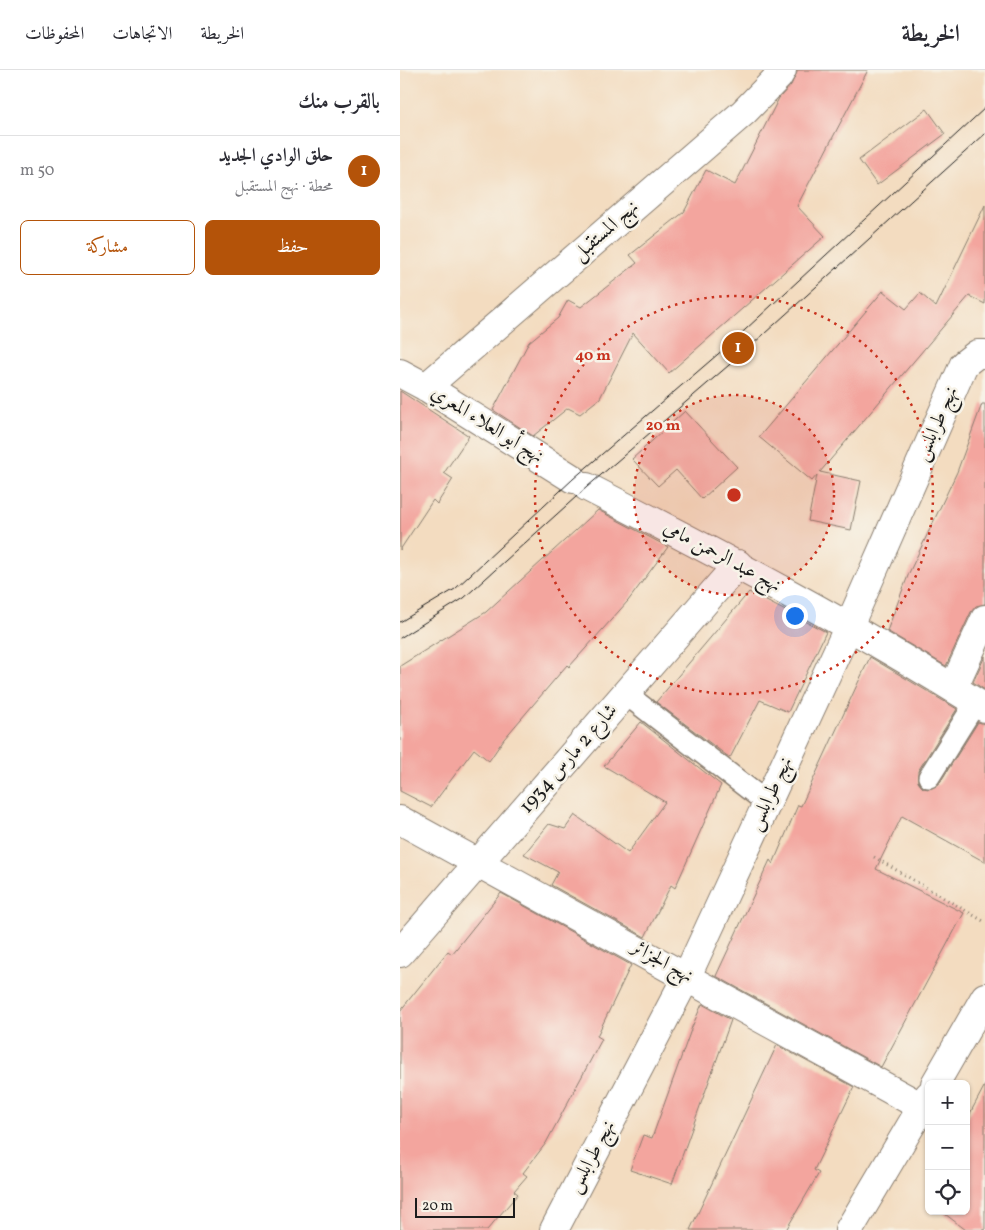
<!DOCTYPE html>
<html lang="ar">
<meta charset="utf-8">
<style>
body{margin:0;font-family:Vollkorn,Amiri,serif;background:#f2f2f3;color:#2b2b33;direction:rtl}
.controls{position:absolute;right:15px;bottom:15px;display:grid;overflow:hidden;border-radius:8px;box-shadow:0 1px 4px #0004}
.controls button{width:45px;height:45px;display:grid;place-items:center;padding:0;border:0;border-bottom:1px solid #e1e1e2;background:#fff;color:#2b2b33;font:25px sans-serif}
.scale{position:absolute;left:15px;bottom:12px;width:100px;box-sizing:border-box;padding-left:5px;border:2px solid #1c1c1c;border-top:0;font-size:14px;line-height:18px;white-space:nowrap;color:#1c1c1c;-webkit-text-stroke:4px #f7f3e8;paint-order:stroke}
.you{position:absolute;left:394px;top:545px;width:18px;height:18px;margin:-12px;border:4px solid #fff;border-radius:50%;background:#1a73e8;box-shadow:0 0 0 8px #1a73e833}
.badge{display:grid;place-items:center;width:32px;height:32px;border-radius:50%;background:#b45309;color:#fff;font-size:16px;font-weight:700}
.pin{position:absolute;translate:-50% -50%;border:2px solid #fff;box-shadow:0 1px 5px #0006}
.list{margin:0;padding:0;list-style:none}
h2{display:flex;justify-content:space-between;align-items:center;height:65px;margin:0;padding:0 20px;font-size:21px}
h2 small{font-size:16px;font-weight:400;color:#7c7c81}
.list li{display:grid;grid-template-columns:32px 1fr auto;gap:15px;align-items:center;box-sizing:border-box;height:70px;padding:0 20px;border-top:1px solid #e1e1e2}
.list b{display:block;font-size:19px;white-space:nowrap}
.list p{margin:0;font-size:16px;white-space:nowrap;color:#7c7c81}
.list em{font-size:16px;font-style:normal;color:#7c7c81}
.actions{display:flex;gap:10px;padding:15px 20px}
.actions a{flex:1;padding:11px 0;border:1px solid #b45309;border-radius:8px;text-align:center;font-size:18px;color:#b45309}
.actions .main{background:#b45309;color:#fff}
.icon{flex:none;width:28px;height:28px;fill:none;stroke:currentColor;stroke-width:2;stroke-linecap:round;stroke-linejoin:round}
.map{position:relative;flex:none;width:585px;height:1160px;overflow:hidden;direction:ltr}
header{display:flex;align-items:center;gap:30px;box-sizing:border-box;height:70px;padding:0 25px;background:#fff;border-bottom:1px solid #e1e1e2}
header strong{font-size:24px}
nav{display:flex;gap:28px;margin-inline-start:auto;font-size:18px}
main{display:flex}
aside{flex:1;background:#fff}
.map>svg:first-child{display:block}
.building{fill:#f3a59e}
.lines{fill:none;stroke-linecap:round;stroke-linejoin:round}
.pedestrian-casing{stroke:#887c6e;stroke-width:24}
.minor-casing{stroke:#887c6e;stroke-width:30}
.secondary-casing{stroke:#887c6e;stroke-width:30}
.path{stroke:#887c6e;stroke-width:3;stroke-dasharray:1 4;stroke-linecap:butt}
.pedestrian{stroke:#fff;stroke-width:21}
.minor{stroke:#fff;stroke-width:28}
.secondary{stroke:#fff;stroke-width:28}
.tram{stroke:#1c1c1c;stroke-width:1}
.ring{fill:none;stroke:#c8321e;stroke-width:2.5;stroke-dasharray:2.5 5}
.labels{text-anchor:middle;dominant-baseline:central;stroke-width:5;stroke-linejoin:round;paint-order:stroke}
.street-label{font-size:20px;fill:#1c1c1c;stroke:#f7f3e8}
.centre{fill:#c8321e;stroke:#f7f3e8;stroke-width:2.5}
.ring-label{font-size:15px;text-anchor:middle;font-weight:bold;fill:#c8321e;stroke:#f7f3e8;stroke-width:5;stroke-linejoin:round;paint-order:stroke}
</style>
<header>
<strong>الخريطة</strong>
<nav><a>الخريطة</a><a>الاتجاهات</a><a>المحفوظات</a></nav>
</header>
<main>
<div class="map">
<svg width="585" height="1160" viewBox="0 0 585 1160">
<rect width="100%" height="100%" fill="#f7f3e8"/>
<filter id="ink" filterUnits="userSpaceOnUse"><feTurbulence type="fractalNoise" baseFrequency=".02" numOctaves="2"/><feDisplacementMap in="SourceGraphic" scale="10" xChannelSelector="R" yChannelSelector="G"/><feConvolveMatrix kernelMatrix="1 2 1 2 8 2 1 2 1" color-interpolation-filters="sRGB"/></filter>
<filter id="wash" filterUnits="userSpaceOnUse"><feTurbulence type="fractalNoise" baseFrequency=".0096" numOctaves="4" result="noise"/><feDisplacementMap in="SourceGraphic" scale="20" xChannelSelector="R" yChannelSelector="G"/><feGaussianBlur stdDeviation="1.12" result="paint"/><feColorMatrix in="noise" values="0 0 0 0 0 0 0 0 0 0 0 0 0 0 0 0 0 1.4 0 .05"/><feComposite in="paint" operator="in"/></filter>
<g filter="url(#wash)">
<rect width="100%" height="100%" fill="#f3dcc0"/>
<g id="blocks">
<path class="building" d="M 398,0 L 468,0 L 397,136 L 425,166 L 269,303 L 233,263 L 200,328 L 180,344 L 168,338 L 133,366 L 93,340 L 129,272 L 158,248 L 168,230 L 181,237 L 237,193 L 230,185 L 284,142 L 306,100 L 335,115 L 379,28 L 391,15 Z
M 527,39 L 545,64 L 477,115 L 459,90 Z
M 585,135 L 585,234 L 569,226 L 420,402 L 461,411 L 451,460 L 408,451 L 417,405 L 412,411 L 359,367 L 483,221 L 506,239 L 520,223 L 536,237 Z
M 0,321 L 69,366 L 44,403 L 53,409 L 37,434 L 33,430 L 0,480 Z
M 582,334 L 585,334 L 585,534 L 576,536 L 571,542 L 546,596 L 487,561 L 509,503 L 557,402 Z
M 285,341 L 337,397 L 302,429 L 276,400 L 258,416 L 232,389 Z
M 198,440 L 268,477 L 228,531 L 169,597 L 167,595 L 104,669 L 89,691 L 74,679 L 31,737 L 0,721 L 0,596 L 86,542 Z
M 349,522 L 426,562 L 388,642 L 360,630 L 330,688 L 256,632 Z
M 585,586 L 585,620 L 573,612 Z
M 470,587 L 557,639 L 518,701 L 518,712 L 523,718 L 529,719 L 539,714 L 578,652 L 585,654 L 585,792 L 502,746 L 476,799 L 564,843 L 481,997 L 316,906 L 370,790 L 373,794 L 398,735 L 401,736 Z
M 241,652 L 321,715 L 275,818 L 271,815 L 245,867 L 151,815 L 158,802 L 124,784 L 149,754 L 165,759 L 175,745 L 228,783 L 265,732 L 204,696 Z
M 101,823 L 231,895 L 197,966 L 202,969 L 146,1073 L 123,1103 L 127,1106 L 114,1121 L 118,1124 L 87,1160 L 0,1160 L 0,941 L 48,881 L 52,884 Z
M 302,934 L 331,950 L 272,1114 L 230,1100 L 243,1065 L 252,1068 L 292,957 Z
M 377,975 L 454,1017 L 414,1100 L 419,1103 L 386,1160 L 290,1160 Z
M 585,1015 L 585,1160 L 566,1160 L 541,1141 L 566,1141 L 566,1051 Z"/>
</g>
</g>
<g filter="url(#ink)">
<use href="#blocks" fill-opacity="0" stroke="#887c6e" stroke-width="1"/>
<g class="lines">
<defs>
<path id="pedestrian" d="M 226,624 L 367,733
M 529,707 L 576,632"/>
<path id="minor" d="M 0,303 L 26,317 L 173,409
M 26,317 L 344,42 L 378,7 L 382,0
M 187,417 C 322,486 456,557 585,638
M 553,618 L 585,549
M 0,750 L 522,1037
M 0,883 L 338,494
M 154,1160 L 287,906 L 449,556 L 564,294 L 577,284 L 585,284"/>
<path id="secondary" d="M 535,1014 L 585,927
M 449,1160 L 529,1025"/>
</defs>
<use href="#pedestrian" class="pedestrian-casing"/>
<use href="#minor" class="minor-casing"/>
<use href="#secondary" class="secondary-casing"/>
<path class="path" d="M 474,787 L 585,852"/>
<use href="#pedestrian" class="pedestrian"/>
<use href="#minor" class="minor"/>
<use href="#secondary" class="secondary"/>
<path class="tram" d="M 0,552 L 55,519 L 173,409 L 332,272 L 585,38
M 0,568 L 64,528 L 187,417 L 343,283 L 585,64"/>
</g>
</g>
<circle cx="334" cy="425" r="100" fill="#c8321e" fill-opacity=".12"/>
<g class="ring">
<circle cx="334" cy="425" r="100"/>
<circle cx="334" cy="425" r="199"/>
</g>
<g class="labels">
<g class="street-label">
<text transform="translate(206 161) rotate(-41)">نهج المستقبل</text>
<text transform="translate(537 354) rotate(-66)">نهج طرابلس</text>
<text transform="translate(87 355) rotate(32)">نهج أبو العلاء المعري</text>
<text transform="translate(322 487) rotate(28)">نهج عبد الرحمن مامي</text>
<text transform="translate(169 689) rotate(-49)">شارع 2 مارس 1934</text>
<text transform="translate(371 724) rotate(-65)">نهج طرابلس</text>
<text transform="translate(262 892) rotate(29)">نهج الجزائر</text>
<text transform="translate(192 1087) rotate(-62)">نهج طرابلس</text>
</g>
</g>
<circle cx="334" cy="425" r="8" class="centre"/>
<g class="ring-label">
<text x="193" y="290">40 m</text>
<text x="263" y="360">20 m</text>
</g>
</svg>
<div class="controls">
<button>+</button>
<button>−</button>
<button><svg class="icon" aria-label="locate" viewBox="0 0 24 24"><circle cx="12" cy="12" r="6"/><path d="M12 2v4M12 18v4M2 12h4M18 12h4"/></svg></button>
</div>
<div class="scale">20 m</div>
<div class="you"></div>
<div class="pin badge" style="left:338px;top:278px">1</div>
</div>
<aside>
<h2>بالقرب منك<small></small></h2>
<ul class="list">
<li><span class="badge">1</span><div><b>حلق الوادي الجديد</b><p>محطة · نهج المستقبل</p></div><em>50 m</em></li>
</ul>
<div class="actions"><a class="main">حفظ</a><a>مشاركة</a></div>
</aside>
</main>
